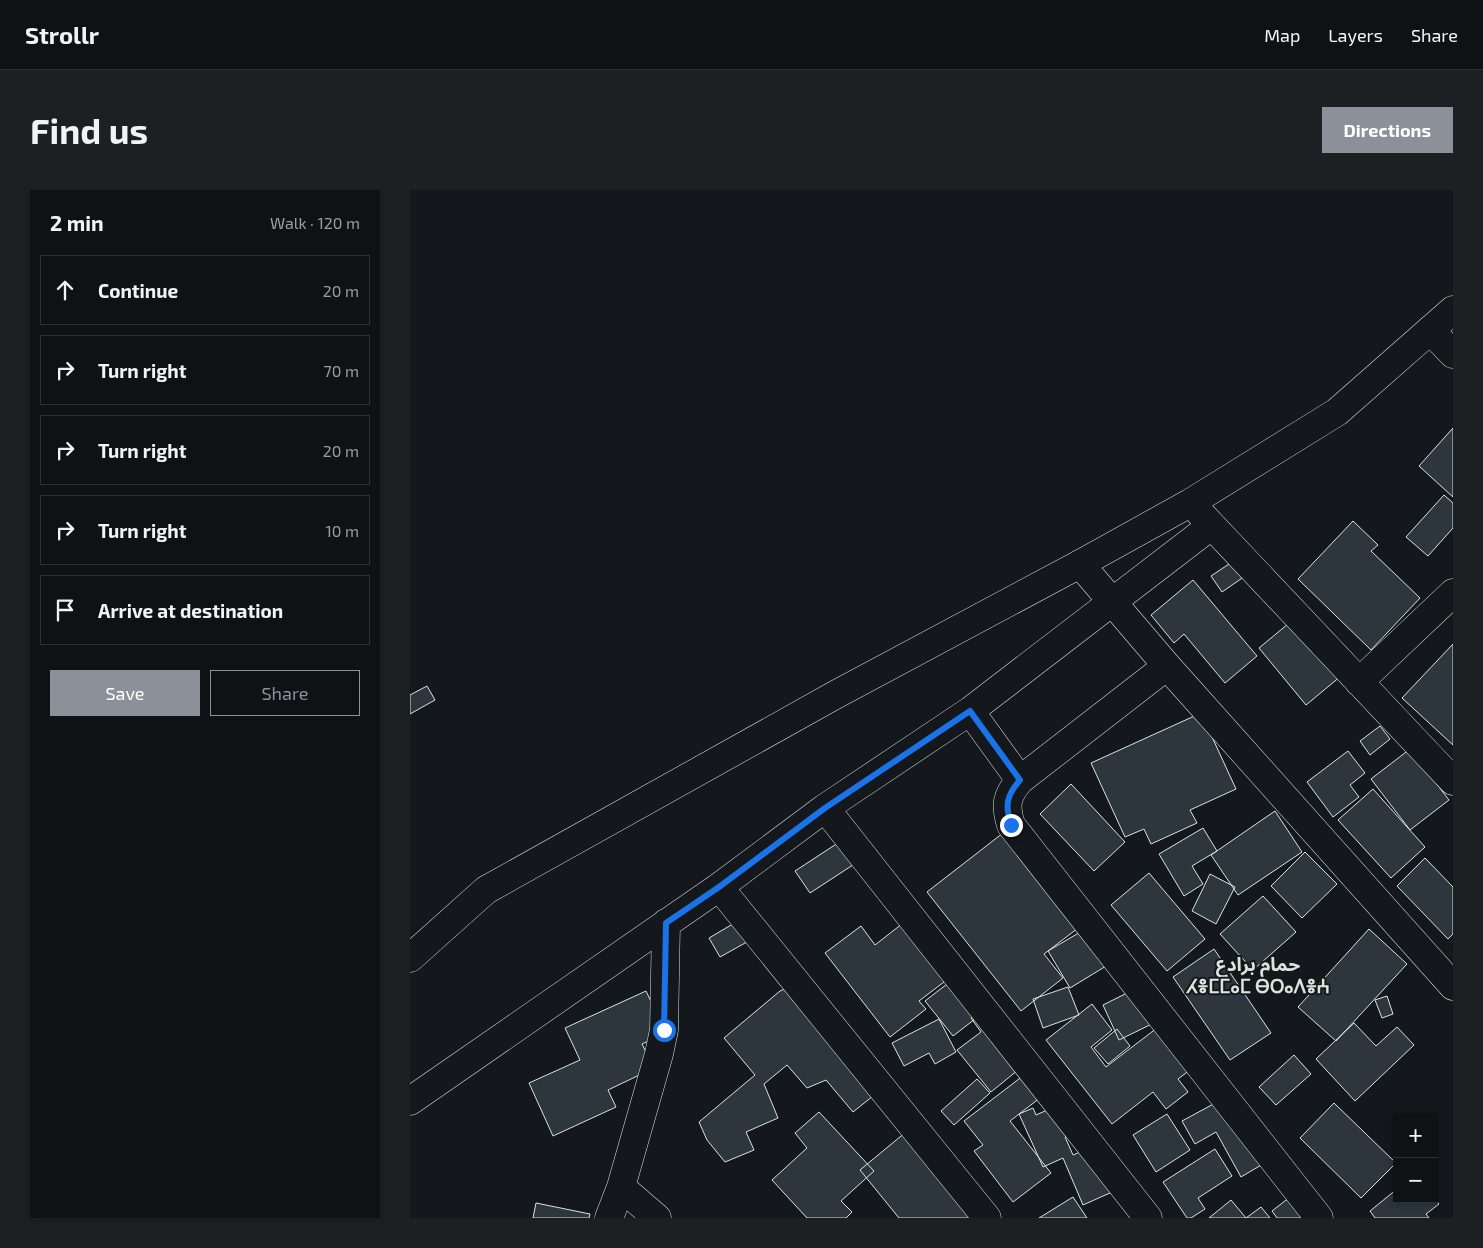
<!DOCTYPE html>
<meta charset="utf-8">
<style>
body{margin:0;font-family:"Exo 2","Noto Sans Arabic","Noto Sans Tifinagh",sans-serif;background:#1d2022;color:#f1f3f6}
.controls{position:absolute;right:15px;bottom:15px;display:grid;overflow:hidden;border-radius:0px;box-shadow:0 2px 8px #0003}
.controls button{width:45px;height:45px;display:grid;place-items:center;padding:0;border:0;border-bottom:1px solid #2f3234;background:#0f1215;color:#f1f3f6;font:25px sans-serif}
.stop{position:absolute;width:15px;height:15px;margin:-11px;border:4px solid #1a73e8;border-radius:50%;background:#fff}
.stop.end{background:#1a73e8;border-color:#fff;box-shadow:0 1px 5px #0008}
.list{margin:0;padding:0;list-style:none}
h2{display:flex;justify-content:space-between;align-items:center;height:65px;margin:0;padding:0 20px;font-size:21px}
h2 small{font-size:16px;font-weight:400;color:#9b9ea0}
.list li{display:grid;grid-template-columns:32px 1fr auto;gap:15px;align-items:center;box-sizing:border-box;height:70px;margin:0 10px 10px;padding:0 10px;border:1px solid #2f3234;border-radius:0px}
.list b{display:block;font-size:19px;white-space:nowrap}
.list em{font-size:16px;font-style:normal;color:#9b9ea0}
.actions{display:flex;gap:10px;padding:15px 20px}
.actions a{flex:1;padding:11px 0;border:1px solid #8c9099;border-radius:0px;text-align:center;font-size:18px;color:#8c9099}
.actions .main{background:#8c9099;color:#fff}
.icon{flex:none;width:28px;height:28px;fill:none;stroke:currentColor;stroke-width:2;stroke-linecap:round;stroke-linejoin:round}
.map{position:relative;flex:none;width:1043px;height:1028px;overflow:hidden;border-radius:0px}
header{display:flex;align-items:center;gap:30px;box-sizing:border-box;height:70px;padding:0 25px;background:#0f1215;border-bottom:1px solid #2f3234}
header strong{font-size:24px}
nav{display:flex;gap:28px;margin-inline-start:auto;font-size:18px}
.intro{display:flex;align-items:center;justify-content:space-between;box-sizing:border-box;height:120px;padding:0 30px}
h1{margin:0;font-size:35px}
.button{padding:12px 22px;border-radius:0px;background:#8c9099;color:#fff;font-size:18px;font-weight:700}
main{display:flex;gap:30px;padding:0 30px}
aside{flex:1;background:#0f1215;border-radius:0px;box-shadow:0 2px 8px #0003}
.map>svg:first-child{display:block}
.building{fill:#2c363c;stroke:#d8e6dc}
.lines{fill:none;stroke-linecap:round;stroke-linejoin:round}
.minor-casing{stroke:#d8e6dc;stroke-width:29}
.primary-casing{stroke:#d8e6dc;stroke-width:29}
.minor{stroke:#14181c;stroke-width:28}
.primary{stroke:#14181c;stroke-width:28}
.route{stroke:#1a73e8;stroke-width:6}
.labels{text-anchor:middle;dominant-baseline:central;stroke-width:4;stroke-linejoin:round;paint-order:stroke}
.quarter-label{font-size:19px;font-weight:bold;fill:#d8e6dc;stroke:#14181c}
</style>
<header>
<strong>Strollr</strong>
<nav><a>Map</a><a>Layers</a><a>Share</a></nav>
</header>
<div class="intro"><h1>Find us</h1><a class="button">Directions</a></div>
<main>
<aside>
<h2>2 min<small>Walk · 120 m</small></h2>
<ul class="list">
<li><svg class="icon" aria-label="ahead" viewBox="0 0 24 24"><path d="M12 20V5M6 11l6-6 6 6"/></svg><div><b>Continue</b></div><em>20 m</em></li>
<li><svg class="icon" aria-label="right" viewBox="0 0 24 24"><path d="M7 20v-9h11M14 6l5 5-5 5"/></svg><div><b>Turn right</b></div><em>70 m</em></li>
<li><svg class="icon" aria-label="right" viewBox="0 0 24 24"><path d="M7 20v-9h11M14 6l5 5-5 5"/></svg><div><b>Turn right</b></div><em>20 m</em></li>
<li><svg class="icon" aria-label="right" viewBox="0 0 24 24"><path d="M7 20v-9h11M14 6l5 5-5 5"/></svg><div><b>Turn right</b></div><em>10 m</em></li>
<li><svg class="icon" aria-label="arrive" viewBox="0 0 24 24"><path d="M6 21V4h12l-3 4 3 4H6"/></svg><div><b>Arrive at destination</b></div></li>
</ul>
<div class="actions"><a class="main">Save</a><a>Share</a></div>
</aside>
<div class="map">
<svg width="1043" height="1028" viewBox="0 0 1043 1028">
<rect width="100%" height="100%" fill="#14181c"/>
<path class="building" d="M 1043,238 L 1043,307 L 1009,276 Z
M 1034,305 L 1043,313 L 1043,338 L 1018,366 L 996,347 Z
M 943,331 L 968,355 L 961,361 L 1010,408 L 961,460 L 888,389 Z
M 828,368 L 838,384 L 812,402 L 801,386 Z
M 783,390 L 847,466 L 815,493 L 774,444 L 764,453 L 741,425 Z
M 884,429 L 931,486 L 896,515 L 849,458 Z
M 1043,454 L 1043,555 L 992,508 Z
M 17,496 L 25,510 L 0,524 L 0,505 Z
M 791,523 L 826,599 L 780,620 L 787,633 L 741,654 L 734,639 L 715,647 L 681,573 Z
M 970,536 L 980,549 L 960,565 L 950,551 Z
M 1000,559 L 1039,610 L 1000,640 L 961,589 Z
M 938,561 L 955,583 L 940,595 L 949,607 L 923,627 L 897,592 Z
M 661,594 L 715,652 L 684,681 L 630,624 Z
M 963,599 L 1015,657 L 981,688 L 928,630 Z
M 865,621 L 892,662 L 828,705 L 801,665 Z
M 602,636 L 676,732 L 634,764 L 653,788 L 611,821 L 517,702 Z
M 793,638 L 807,661 L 782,676 L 793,694 L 774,706 L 749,664 Z
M 434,649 L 449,671 L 400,703 L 385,681 Z
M 895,662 L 927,694 L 892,728 L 861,696 Z
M 1015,668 L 1043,697 L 1043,744 L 1038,749 L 987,696 Z
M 739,683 L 795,749 L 757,781 L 701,715 Z
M 800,684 L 825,697 L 806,734 L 782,721 Z
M 853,706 L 886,742 L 843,780 L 810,744 Z
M 511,719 L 555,776 L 509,811 L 516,819 L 480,847 L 415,763 L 451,736 L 465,755 Z
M 333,728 L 344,748 L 310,767 L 299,748 Z
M 684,734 L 706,770 L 660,798 L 638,761 Z
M 959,739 L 997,774 L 926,851 L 888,817 Z
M 804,759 L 861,843 L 820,870 L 763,787 Z
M 550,784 L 578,819 L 543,846 L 515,811 Z
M 390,793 L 468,902 L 443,922 L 416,890 L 397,898 L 377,875 L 354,894 L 368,928 L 336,942 L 344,960 L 315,972 L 297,950 L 289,932 L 345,885 L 314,848 L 370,801 Z
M 737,793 L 754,828 L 709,850 L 693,815 Z
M 658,797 L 669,825 L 633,838 L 623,809 Z
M 236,801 L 256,843 L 232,854 L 244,878 L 198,900 L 206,917 L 143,946 L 119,893 L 170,870 L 155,838 Z
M 977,806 L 983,824 L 972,828 L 965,810 Z
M 682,814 L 702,840 L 681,857 L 696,877 L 760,828 L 793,870 L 768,889 L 778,902 L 756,919 L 743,902 L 702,934 L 636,850 Z
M 575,817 L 619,871 L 581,902 L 547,860 L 571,842 L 561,828 Z
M 529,829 L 546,862 L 525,874 L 519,863 L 494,876 L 482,853 Z
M 944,833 L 966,856 L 987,837 L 1004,855 L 945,911 L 906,869 Z
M 707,839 L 720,856 L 698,874 L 684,858 Z
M 884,865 L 901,884 L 866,915 L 849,897 Z
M 622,879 L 639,901 L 600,931 L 641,983 L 603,1012 L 564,961 L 573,955 L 554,931 Z
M 567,889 L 580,903 L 544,935 L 531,921 Z
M 820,905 L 858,971 L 831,987 L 806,942 L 785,954 L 772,931 Z
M 653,913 L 665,943 L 655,947 L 663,965 L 691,953 L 711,998 L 673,1015 L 653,968 L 633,977 L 609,924 L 623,918 L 626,925 Z
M 924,913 L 986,973 L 951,1008 L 890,948 Z
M 409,922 L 464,981 L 431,1011 L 442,1022 L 436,1028 L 397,1028 L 362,990 L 397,958 L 385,943 Z
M 757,924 L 780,960 L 746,982 L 723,945 Z
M 508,932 L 567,1028 L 489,1028 L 450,980 Z
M 805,959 L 822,986 L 788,1008 L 795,1019 L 781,1028 L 777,1028 L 753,992 Z
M 987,999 L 987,1009 L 1024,1008 L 1029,1014 L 1016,1024 L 1019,1028 L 965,1028 L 960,1021 Z
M 889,1000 L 903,1018 L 891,1028 L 867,1028 L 862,1021 Z
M 663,1007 L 677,1028 L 629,1028 Z
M 821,1010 L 836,1028 L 799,1028 Z
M 126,1013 L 180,1024 L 179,1028 L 123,1028 Z
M 851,1017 L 860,1028 L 836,1028 Z"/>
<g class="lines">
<defs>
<path id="minor" d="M 1020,140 L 1043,164
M 790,323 L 1043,591
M 670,374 L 757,476 L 1043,796
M 757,476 L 610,590 C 596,606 595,616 601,635 L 909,1028
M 949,492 L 1043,403
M 560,521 L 610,590
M 415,618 L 738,1028
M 309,697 L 577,1028
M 0,911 L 309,697 L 415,618 L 560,521 L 801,336
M 211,997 L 247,1028
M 199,1028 L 211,997 L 249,864 L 254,840 L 256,733"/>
<path id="primary" d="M 0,768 L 76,700 L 425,505 L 670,374 L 780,313 L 927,222 L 1043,120"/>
</defs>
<use href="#minor" class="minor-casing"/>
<use href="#primary" class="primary-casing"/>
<use href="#minor" class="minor"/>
<use href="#primary" class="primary"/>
</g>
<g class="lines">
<path class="route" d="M 254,840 L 256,733 L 309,697 L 415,618 L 560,521 L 610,590 C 596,606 595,616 601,635"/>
</g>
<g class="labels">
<g class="quarter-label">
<text x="848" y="773">حمام برادع<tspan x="848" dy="22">ⵃⴻⵎⵎⴰⵎ ⴱⵔⴰⴷⴻⵄ</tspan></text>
</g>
</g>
</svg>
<div class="controls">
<button>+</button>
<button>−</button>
</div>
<div class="stop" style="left:254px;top:840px"></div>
<div class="stop end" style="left:601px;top:635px"></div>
</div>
</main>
